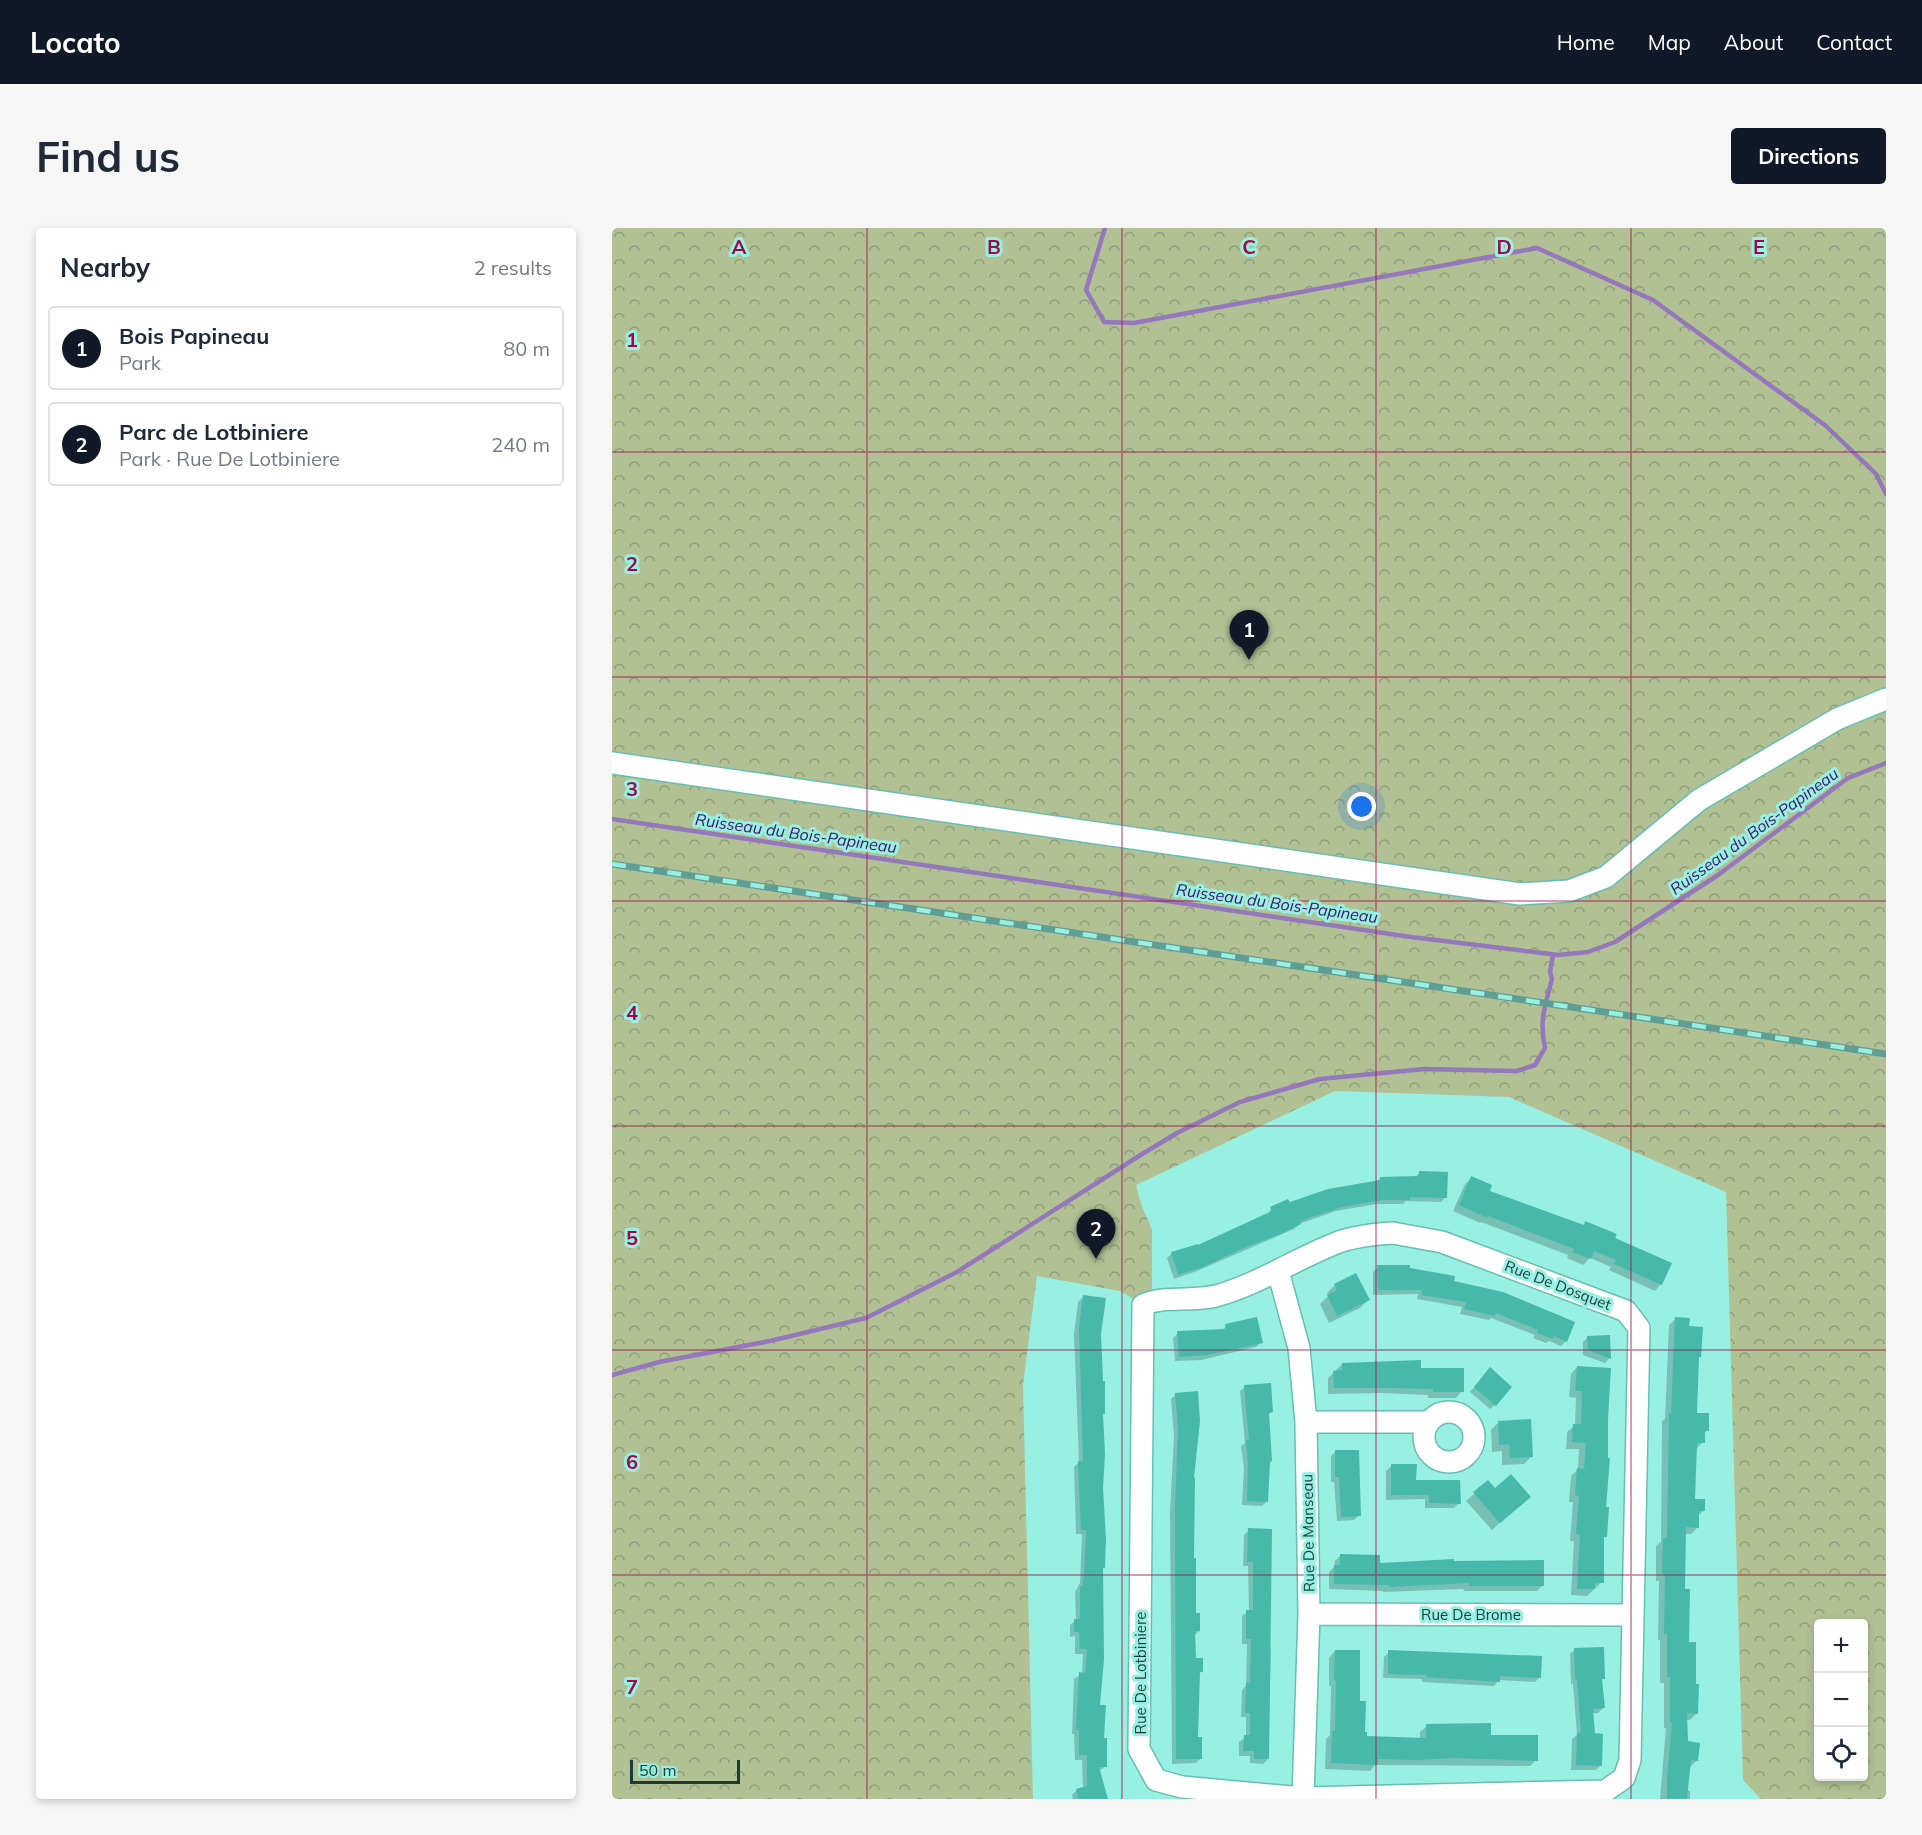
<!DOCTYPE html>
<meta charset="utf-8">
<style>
body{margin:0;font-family:Mulish,sans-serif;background:#f6f6f7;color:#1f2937}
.controls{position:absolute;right:18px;bottom:18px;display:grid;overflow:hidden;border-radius:6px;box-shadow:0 3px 9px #0003}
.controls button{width:54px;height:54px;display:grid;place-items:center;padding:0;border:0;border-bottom:2px solid #e0e1e3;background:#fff;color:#1f2937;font:30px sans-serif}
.scale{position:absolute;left:18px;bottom:15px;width:110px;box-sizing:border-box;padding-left:6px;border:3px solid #173c37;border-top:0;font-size:16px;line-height:21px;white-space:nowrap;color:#173c37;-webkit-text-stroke:4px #98f0e2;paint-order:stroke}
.you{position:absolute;left:750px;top:579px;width:21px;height:21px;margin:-15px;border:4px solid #fff;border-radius:50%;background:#1a73e8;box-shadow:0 0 0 9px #1a73e833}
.badge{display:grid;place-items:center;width:39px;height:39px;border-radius:50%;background:#111827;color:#fff;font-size:20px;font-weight:700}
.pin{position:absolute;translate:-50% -50px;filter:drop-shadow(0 2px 3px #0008)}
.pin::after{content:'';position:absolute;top:32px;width:21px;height:18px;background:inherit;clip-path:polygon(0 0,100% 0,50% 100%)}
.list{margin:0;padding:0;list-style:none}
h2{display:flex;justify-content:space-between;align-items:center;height:78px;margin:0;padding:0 24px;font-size:26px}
h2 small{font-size:20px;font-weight:400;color:#747a83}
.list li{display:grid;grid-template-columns:39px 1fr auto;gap:18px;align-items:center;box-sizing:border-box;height:84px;margin:0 12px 12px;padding:0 12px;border:2px solid #e0e1e3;border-radius:6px}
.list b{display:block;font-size:22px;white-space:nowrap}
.list p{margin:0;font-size:20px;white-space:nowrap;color:#747a83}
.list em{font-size:20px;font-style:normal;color:#747a83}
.icon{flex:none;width:33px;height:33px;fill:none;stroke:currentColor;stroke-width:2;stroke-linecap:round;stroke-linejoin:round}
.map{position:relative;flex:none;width:1274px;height:1571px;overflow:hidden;border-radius:6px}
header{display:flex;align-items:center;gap:36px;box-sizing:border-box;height:84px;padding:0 30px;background:#111827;color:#fff}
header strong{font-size:28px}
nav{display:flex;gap:33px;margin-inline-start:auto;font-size:21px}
.intro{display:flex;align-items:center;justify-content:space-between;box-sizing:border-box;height:144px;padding:0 36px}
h1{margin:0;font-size:42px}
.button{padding:15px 27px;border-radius:6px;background:#111827;color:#fff;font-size:21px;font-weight:700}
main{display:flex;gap:36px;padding:0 36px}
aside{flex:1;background:#fff;border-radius:6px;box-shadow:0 3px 9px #0003}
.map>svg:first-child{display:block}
.park{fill:url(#park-crowns);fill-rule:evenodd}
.shadow{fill:#0003}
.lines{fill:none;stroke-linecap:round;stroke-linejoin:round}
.stream{stroke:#9577bc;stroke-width:4.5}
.building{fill:#46b9aa}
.minor-casing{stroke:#67beb2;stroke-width:24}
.minor{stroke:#fff;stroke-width:21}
.rail-casing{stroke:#5e9e95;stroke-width:7}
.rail{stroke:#98f0e2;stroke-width:4.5;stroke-dasharray:14;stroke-linecap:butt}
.grid{fill:none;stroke:#a0084d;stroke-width:1.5;stroke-opacity:0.55}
.labels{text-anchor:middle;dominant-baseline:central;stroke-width:6;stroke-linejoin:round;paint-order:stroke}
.street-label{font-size:15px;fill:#173c37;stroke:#98f0e2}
.water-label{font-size:16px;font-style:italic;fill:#3e1164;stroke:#98f0e2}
.grid-label{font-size:20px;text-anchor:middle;font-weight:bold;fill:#a0084d;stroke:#98f0e2;stroke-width:6;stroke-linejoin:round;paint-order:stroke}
</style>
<header>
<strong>Locato</strong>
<nav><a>Home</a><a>Map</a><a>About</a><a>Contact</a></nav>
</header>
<div class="intro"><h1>Find us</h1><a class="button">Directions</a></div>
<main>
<aside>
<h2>Nearby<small>2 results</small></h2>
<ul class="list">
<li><span class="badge">1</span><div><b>Bois Papineau</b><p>Park</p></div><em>80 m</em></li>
<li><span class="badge">2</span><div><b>Parc de Lotbiniere</b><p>Park · Rue De Lotbiniere</p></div><em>240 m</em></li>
</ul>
</aside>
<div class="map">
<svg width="1274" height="1571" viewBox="0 0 1274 1571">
<defs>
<pattern id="park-crowns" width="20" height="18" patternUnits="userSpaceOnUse" patternTransform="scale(1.5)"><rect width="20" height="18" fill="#b1c194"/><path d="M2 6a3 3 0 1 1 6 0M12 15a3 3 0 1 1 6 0" fill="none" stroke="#8f9e7a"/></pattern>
</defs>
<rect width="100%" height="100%" fill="#98f0e2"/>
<path class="park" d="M 0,0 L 1274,0 L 1274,1571 L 1149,1571 L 1131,1552 L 1114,964 L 897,869 L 723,863 L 524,957 L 529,976 L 540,1002 L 540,1073 L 531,1077 L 508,1063 L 425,1048 L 411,1157 L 421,1571 L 0,1571 ZM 1206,1396 L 1252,1396 L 1252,1548 L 1206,1548 Z"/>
<path class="shadow" d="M 807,945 L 834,969 L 829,974 L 794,973 L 791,976 L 765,976 L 724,983 L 687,996 L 682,1001 L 585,1043 L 562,1051 L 555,1030 L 560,1025 L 586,1019 L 655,987 L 659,981 L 765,954 L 769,950 L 802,950 Z
M 860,950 L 876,964 L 970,998 L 974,994 L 1001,1011 L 1049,1056 L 1043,1063 L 997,1042 L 999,1039 L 978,1030 L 971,1037 L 955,1030 L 956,1027 L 869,994 L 868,995 L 841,983 L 853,956 Z
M 766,1039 L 796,1041 L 840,1054 L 954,1113 L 949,1118 L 937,1113 L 934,1115 L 921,1110 L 923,1107 L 879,1090 L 877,1092 L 848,1086 L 850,1079 L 805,1071 L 806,1066 L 761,1067 L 761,1044 Z
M 723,1057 L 756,1072 L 748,1080 L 717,1095 L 708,1076 L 716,1068 L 715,1065 Z
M 471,1069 L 488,1106 L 491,1340 L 490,1341 L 486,1478 L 494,1538 L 487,1543 L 495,1571 L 461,1571 L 460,1567 L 465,1562 L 471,1560 L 470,1532 L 463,1532 L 462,1506 L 460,1506 L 462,1451 L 470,1446 L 471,1426 L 463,1426 L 463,1408 L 458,1409 L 458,1397 L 464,1392 L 463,1364 L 468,1355 L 470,1306 L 464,1306 L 462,1239 L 467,1234 L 462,1106 L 466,1074 Z
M 1064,1090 L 1075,1100 L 1086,1130 L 1083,1186 L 1095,1202 L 1092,1206 L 1091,1214 L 1084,1221 L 1082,1272 L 1092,1282 L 1086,1288 L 1086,1299 L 1079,1306 L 1072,1306 L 1072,1363 L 1076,1416 L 1085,1485 L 1078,1492 L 1074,1492 L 1074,1515 L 1085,1532 L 1078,1539 L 1074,1562 L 1078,1563 L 1078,1571 L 1048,1571 L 1054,1500 L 1052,1500 L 1052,1455 L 1048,1455 L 1048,1412 L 1046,1412 L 1047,1353 L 1044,1353 L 1044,1318 L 1049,1314 L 1050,1193 L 1053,1191 L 1057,1097 Z
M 614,1098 L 649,1114 L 644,1119 L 589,1132 L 563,1133 L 561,1110 L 566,1105 L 609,1103 Z
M 976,1109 L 997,1109 L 997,1131 L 993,1135 L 971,1127 L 971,1114 Z
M 730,1136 L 808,1142 L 850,1163 L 844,1170 L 816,1170 L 816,1167 L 770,1165 L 716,1166 L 716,1150 Z
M 965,1139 L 998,1142 L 990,1354 L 975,1368 L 959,1367 L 962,1313 L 958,1313 L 961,1274 L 957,1274 L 959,1248 L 966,1241 L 967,1221 L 954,1221 L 955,1204 L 963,1197 L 964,1170 L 957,1169 L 959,1146 Z
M 874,1146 L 883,1177 L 878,1181 L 858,1164 Z
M 633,1159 L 659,1184 L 656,1187 L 655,1273 L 650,1278 L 630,1277 L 632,1240 L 629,1218 L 633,1215 L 628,1163 Z
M 564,1166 L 580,1251 L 582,1387 L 587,1403 L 582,1408 L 582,1431 L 589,1444 L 587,1446 L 585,1511 L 589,1530 L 584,1535 L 560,1536 L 558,1284 L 562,1208 L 559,1171 Z
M 887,1194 L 920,1228 L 912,1236 L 890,1237 L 890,1223 L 880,1224 L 879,1202 Z
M 723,1224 L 747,1287 L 742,1292 L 725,1293 L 722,1254 L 719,1254 L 719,1228 Z
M 779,1238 L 803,1254 L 847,1275 L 842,1280 L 813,1280 L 813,1271 L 774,1272 L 774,1243 Z
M 876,1254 L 882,1262 L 909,1276 L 880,1302 L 854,1273 Z
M 637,1302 L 657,1419 L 659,1419 L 656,1531 L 651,1536 L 638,1535 L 638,1528 L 627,1528 L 627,1514 L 634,1509 L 634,1489 L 629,1489 L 630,1462 L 634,1458 L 635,1416 L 630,1416 L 630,1388 L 637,1383 L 636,1338 L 631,1338 L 632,1307 Z
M 728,1328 L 766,1337 L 840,1334 L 931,1357 L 925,1363 L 852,1363 L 851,1361 L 771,1364 L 771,1363 L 717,1361 L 717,1344 L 722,1339 L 723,1333 Z
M 963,1421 L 991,1450 L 988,1453 L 991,1480 L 986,1485 L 980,1485 L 982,1507 L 989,1537 L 984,1542 L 959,1542 L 960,1511 L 965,1507 L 961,1456 L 959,1456 L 958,1426 Z
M 723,1423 L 746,1475 L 754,1509 L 808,1511 L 808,1504 L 815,1498 L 878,1508 L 924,1532 L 918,1538 L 763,1537 L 758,1543 L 713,1541 L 714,1511 L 718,1507 L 719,1458 L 717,1458 L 717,1430 Z
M 777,1424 L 928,1449 L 923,1454 L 887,1452 L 882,1458 L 810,1454 L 810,1451 L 771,1450 L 772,1429 Z"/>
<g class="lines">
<path class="stream" d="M 493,0 L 474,62 L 492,94 L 522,95 L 925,20 L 1041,72 L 1214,198 L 1264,246 L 1274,266
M 0,591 L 799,709 L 946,727 L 976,724 L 1003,714 L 1106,647 L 1236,550 L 1274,535
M 0,1147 L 47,1134 L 158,1113 L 254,1090 L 345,1044 L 527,928 L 565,905 L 628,874 L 708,851 L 812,841 L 905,843 L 923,837 L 933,820 C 927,791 933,779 940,751 L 938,744 L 941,727"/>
</g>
<path class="building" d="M 807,943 L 836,944 L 835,970 L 798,969 L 798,972 L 771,972 L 730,979 L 688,993 L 689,996 L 671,1005 L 634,1019 L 591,1039 L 566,1047 L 559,1024 L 586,1016 L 586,1017 L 660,983 L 658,979 L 676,971 L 678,974 L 716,961 L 768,952 L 768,949 L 807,948 Z
M 859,948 L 880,957 L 878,963 L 972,997 L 973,993 L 1005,1006 L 1003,1010 L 1060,1035 L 1050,1057 L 1002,1036 L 1004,1032 L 982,1023 L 979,1031 L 960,1024 L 962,1021 L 876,988 L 875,990 L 847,977 Z
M 765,1037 L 798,1037 L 798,1040 L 843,1048 L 842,1053 L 891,1064 L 963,1094 L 955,1114 L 942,1108 L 941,1111 L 925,1105 L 926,1102 L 884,1085 L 883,1088 L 852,1081 L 854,1074 L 809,1067 L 810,1062 L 766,1062 Z
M 744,1045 L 758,1072 L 725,1088 L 715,1067 L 725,1062 L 722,1056 Z
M 471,1067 L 494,1070 L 489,1106 L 491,1153 L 493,1153 L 493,1186 L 491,1186 L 493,1226 L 491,1260 L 494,1311 L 493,1340 L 491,1340 L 492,1431 L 488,1477 L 494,1477 L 492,1510 L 495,1510 L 495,1539 L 487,1539 L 496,1571 L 467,1571 L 464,1561 L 475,1558 L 475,1527 L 467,1527 L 467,1502 L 464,1502 L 467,1444 L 473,1445 L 475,1421 L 468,1421 L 467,1404 L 462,1404 L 462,1391 L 468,1391 L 468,1358 L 471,1358 L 471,1350 L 472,1350 L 474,1302 L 469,1302 L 466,1233 L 471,1233 L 467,1100 Z
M 645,1089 L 651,1115 L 595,1127 L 567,1129 L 565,1103 L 614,1101 L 613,1096 Z
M 1063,1089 L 1078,1090 L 1077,1098 L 1091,1099 L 1089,1129 L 1087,1129 L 1085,1185 L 1097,1185 L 1097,1203 L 1093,1203 L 1093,1215 L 1085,1215 L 1083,1271 L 1093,1271 L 1093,1283 L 1087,1283 L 1087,1300 L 1074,1299 L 1073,1361 L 1078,1361 L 1077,1414 L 1084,1414 L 1084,1456 L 1087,1456 L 1086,1486 L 1075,1485 L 1076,1513 L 1088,1515 L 1086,1533 L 1079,1532 L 1075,1571 L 1055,1571 L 1055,1550 L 1060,1494 L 1058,1494 L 1058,1449 L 1055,1449 L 1055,1406 L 1052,1406 L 1053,1347 L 1050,1347 L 1051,1310 L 1055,1310 L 1057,1185 L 1059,1185 Z
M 998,1107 L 999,1131 L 976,1122 L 975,1108 Z
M 809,1132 L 809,1140 L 852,1140 L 852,1164 L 821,1164 L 821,1161 L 777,1160 L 722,1160 L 721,1143 L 730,1142 L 730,1135 Z
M 965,1138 L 999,1140 L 996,1188 L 996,1230 L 998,1230 L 994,1279 L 997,1279 L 995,1309 L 992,1309 L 992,1355 L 983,1355 L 983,1361 L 965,1361 L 968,1307 L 964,1306 L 967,1268 L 963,1267 L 965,1240 L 972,1241 L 974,1215 L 960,1214 L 961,1196 L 969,1196 L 970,1163 L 963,1163 Z
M 878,1139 L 900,1159 L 884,1178 L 862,1159 Z
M 659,1155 L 661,1184 L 657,1185 L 660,1233 L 658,1234 L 656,1274 L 635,1273 L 636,1235 L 634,1212 L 637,1212 L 632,1157 Z
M 586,1163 L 588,1193 L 582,1250 L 583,1250 L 582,1330 L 584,1330 L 584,1385 L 588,1385 L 588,1403 L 583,1403 L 584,1430 L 591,1430 L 591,1444 L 588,1444 L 586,1509 L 590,1509 L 590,1531 L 564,1531 L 563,1278 L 566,1202 L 563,1165 Z
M 919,1191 L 921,1229 L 898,1230 L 897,1216 L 887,1217 L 886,1193 Z
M 723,1222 L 747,1222 L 749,1288 L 729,1289 L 727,1249 L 723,1249 Z
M 779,1236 L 805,1236 L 804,1252 L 848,1252 L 849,1276 L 817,1275 L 817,1267 L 779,1267 Z
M 899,1246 L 919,1269 L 888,1295 L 861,1264 L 876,1252 L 883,1260 Z
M 636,1300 L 660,1301 L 657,1531 L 642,1531 L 642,1523 L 631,1523 L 632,1507 L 638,1507 L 638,1485 L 633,1485 L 634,1455 L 638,1455 L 639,1411 L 634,1411 L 634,1382 L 641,1382 L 641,1334 L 635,1334 Z
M 728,1326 L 768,1327 L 768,1335 L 842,1331 L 842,1333 L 932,1332 L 932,1358 L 857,1358 L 857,1355 L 777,1359 L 777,1357 L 722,1356 L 722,1337 L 728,1337 Z
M 992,1419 L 993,1451 L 990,1451 L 993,1480 L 981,1481 L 983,1505 L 991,1506 L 990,1538 L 964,1537 L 965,1505 L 969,1505 L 965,1451 L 963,1451 L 962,1420 Z
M 723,1422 L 748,1422 L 748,1473 L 754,1473 L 753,1504 L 755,1504 L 755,1508 L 814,1510 L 814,1496 L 879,1495 L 879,1507 L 926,1507 L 926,1533 L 843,1530 L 805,1532 L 766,1531 L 766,1537 L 719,1535 L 720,1503 L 723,1503 L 724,1453 L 722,1452 Z
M 776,1422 L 930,1428 L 929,1450 L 888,1448 L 888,1454 L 814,1449 L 814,1447 L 776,1446 Z"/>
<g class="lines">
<defs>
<path id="minor" d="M 0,535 L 908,666 L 957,663 L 994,649 L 1087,572 L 1225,491 L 1274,471
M 781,1005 L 830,1014 L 1014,1083 L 1027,1100 L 1018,1532 L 1012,1550 L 993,1563 L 691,1570 L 570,1559 L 544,1552 L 527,1521 L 531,1077 C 553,1067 580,1074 604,1068 C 647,1056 685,1030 727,1014 C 744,1008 763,1006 781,1005 Z
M 666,1043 L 687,1120 L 694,1194 L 697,1386 L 691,1570
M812 1209a25 25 0 1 1 50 0a25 25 0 1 1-50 0Z
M 694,1194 L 816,1194
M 697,1386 L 1020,1387"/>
</defs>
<use href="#minor" class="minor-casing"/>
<use href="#minor" class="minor"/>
<defs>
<path id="rail" d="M 0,636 L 1274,826"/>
</defs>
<use href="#rail" class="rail-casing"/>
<use href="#rail" class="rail"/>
</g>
<path class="grid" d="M 255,0 L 255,1571M 510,0 L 510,1571M 764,0 L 764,1571M 1019,0 L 1019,1571M 0,224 L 1274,224M 0,449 L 1274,449M 0,673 L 1274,673M 0,898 L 1274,898M 0,1122 L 1274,1122M 0,1347 L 1274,1347"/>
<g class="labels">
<g class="street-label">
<text transform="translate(946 1057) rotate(21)">Rue De Dosquet</text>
<text transform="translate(696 1305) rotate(-91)">Rue De Manseau</text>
<text x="859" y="1386">Rue De Brome</text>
<text transform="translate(528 1445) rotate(-90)">Rue De Lotbiniere</text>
</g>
<g class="water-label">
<text transform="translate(1142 603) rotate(-36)">Ruisseau du Bois-Papineau</text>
<text transform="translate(184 605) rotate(8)">Ruisseau du Bois-Papineau</text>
<text transform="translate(665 675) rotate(8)">Ruisseau du Bois-Papineau</text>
</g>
</g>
<g class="grid-label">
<text x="127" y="26">A</text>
<text x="382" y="26">B</text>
<text x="637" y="26">C</text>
<text x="892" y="26">D</text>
<text x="1147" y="26">E</text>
<text x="20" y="119">1</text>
<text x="20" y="343">2</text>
<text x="20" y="568">3</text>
<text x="20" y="792">4</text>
<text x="20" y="1017">5</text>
<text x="20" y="1241">6</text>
<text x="20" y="1466">7</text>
</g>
</svg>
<div class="controls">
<button>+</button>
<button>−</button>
<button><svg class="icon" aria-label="locate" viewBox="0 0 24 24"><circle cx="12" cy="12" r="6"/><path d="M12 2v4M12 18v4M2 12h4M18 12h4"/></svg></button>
</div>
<div class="scale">50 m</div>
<div class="you"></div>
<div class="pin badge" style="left:637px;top:432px">1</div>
<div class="pin badge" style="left:484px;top:1031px">2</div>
</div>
</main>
